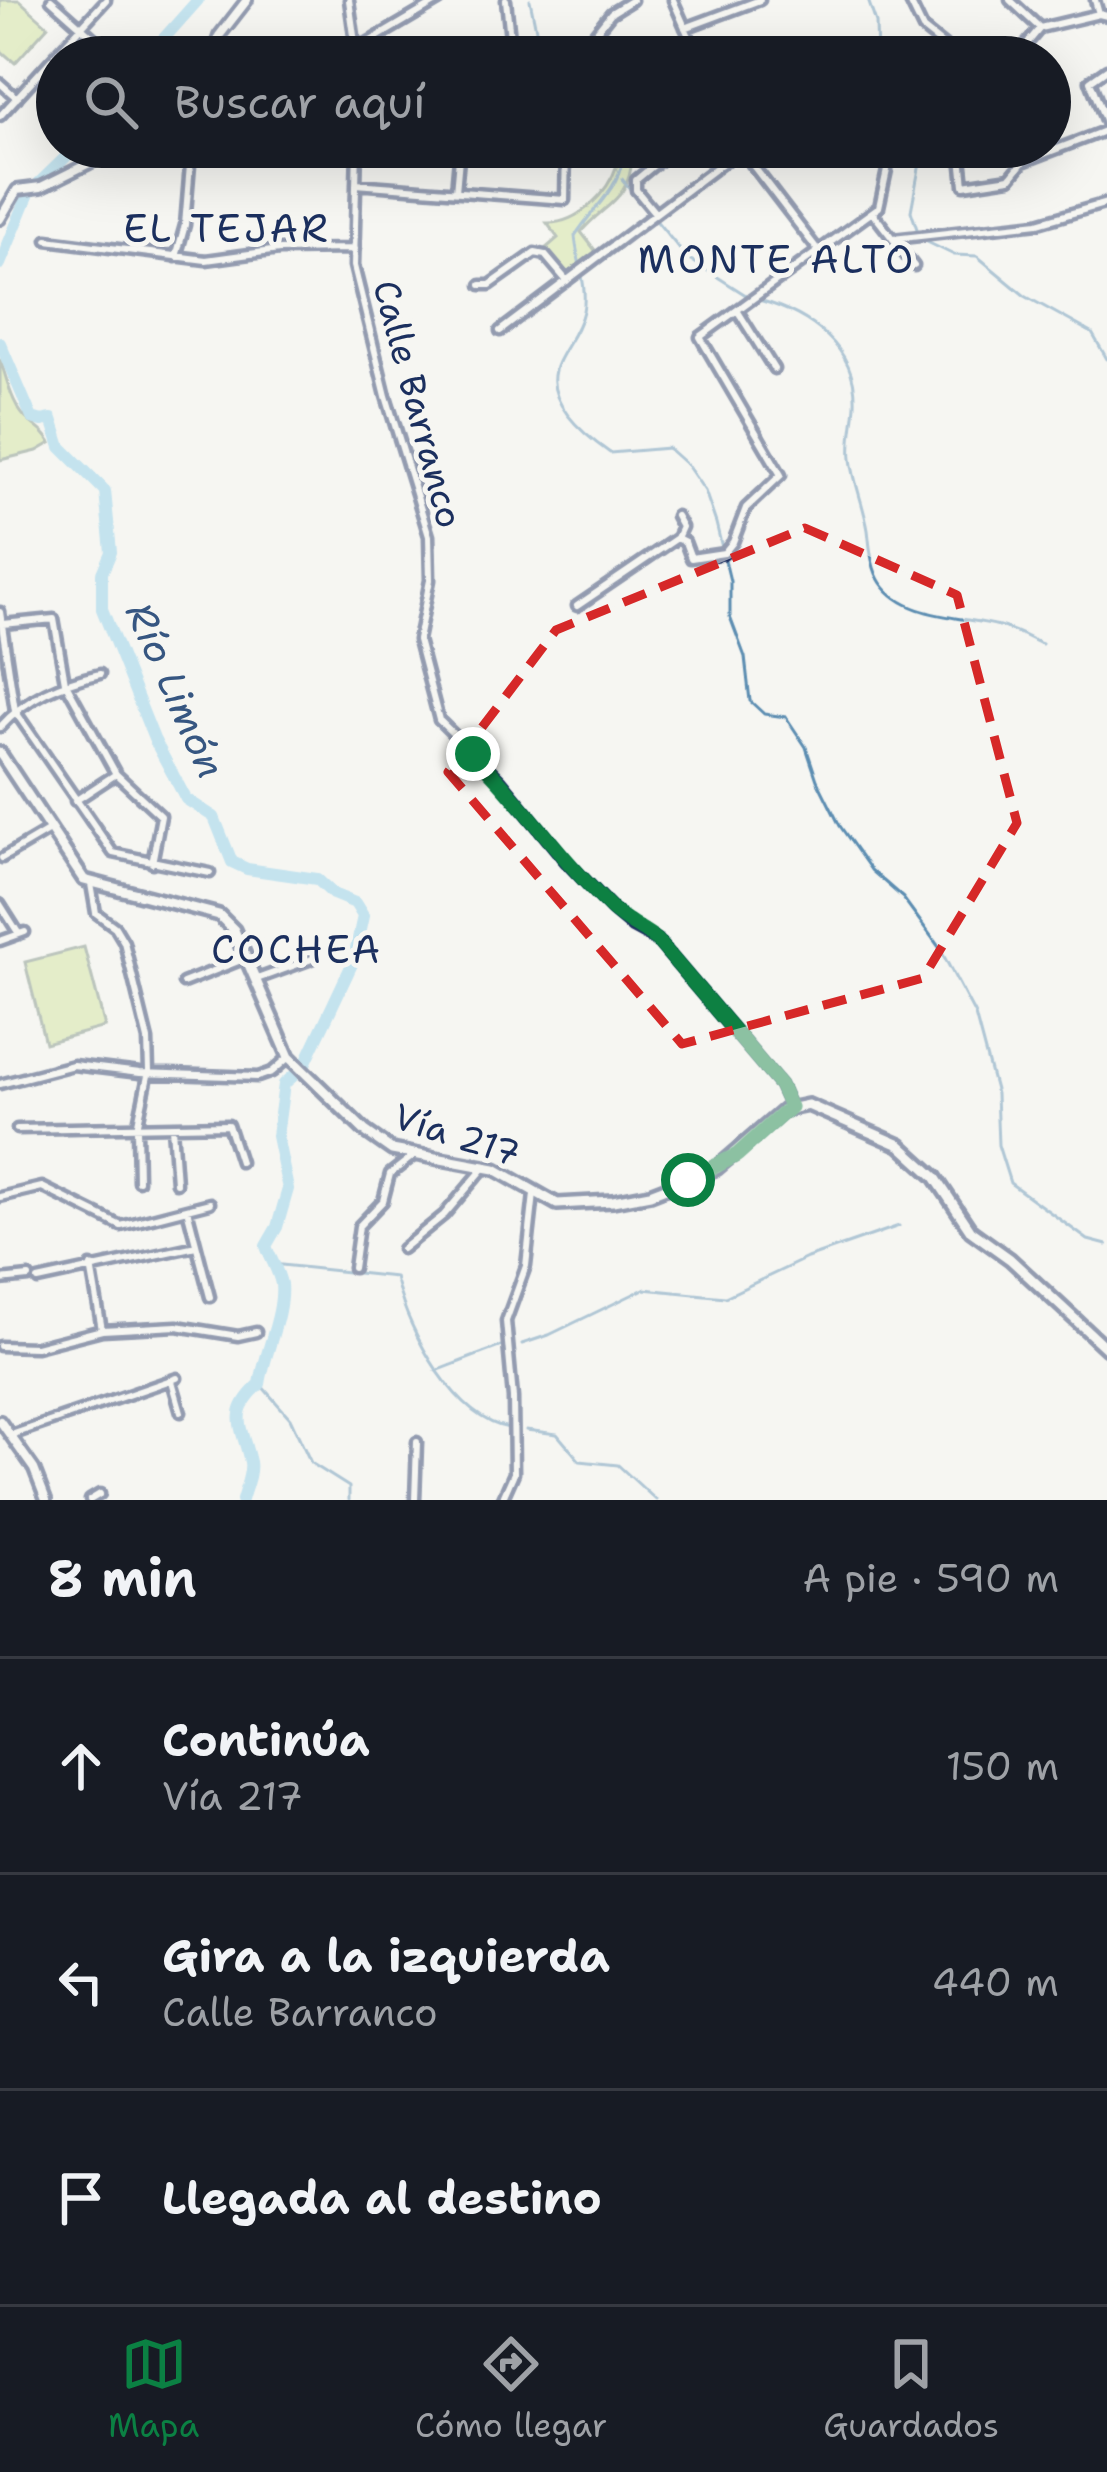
<!DOCTYPE html>
<html lang="es">
<meta charset="utf-8">
<style>
body{margin:0;font-family:"Shantell Sans",sans-serif;background:#242831;color:#f1f3f6}
.stop{position:absolute;width:36px;height:36px;margin:-27px;border:9px solid #0b8043;border-radius:50%;background:#fff}
.stop.end{background:#0b8043;border-color:#fff;box-shadow:0 3px 12px #0008}
.list{margin:0;padding:0;list-style:none}
h2{display:flex;justify-content:space-between;align-items:center;height:156px;margin:0;padding:0 48px;font-size:51px}
h2 small{font-size:39px;font-weight:400;color:#9ea1a6}
.list li{display:grid;grid-template-columns:78px 1fr auto;gap:36px;align-items:center;box-sizing:border-box;height:216px;padding:0 48px;border-top:3px solid #363941}
.list b{display:block;font-size:45px;white-space:nowrap}
.list p{margin:0;font-size:39px;white-space:nowrap;color:#9ea1a6}
.list em{font-size:39px;font-style:normal;color:#9ea1a6}
.icon{flex:none;width:66px;height:66px;fill:none;stroke:currentColor;stroke-width:2;stroke-linecap:round;stroke-linejoin:round}
.map{position:relative;flex:none;width:1107px;height:1500px;overflow:hidden}
.search{position:absolute;background:#171b24;box-shadow:0 12px 48px #0002;left:36px;right:36px;top:36px;height:132px;display:flex;align-items:center;gap:30px;box-sizing:border-box;padding:0 42px;border-radius:66px;color:#9ea1a6;font-size:45px}
.sheet{height:804px;background:#171b24}
nav{display:flex;justify-content:space-around;align-items:center;box-sizing:border-box;height:168px;border-top:3px solid #363941;background:#171b24;font-size:33px;color:#9ea1a6}
nav a{display:grid;justify-items:center;gap:6px}
nav .on{color:#0b8043}
.map>svg:first-child{display:block}
.green{fill:#cee398;stroke:#74897b;stroke-width:3}
.lines{fill:none;stroke-linecap:round;stroke-linejoin:round}
.stream{stroke:#5c8db1;stroke-width:3}
.river{stroke:#88cce9;stroke-width:12}
.minor-casing{stroke:#1b2f5e;stroke-width:15}
.tertiary-casing{stroke:#1b2f5e;stroke-width:16}
.secondary-casing{stroke:#1b2f5e;stroke-width:18}
.minor{stroke:#f6f6f2;stroke-width:6}
.tertiary{stroke:#f6f6f2;stroke-width:8}
.secondary{stroke:#f6f6f2;stroke-width:9}
.route{stroke:#0b8043;stroke-width:15}
.marked{fill:none;stroke:#d62828;stroke-width:9;stroke-dasharray:24 15;stroke-linejoin:round}
.labels{text-anchor:middle;dominant-baseline:central;stroke-width:10;stroke-linejoin:round;paint-order:stroke}
.street-label{font-size:36px;fill:#1b2f5e;stroke:#f6f6f2}
.neighbourhood-label{font-size:39px;letter-spacing:3px;fill:#1b2f5e;stroke:#f6f6f2}
.water-label{font-size:39px;font-style:italic;fill:#365681;stroke:#f6f6f2}
</style>
<div class="map">
<svg width="1107" height="1500" viewBox="0 0 1107 1500">
<rect width="100%" height="100%" fill="#f6f6f2"/>
<filter id="ink" filterUnits="userSpaceOnUse"><feTurbulence type="fractalNoise" baseFrequency=".00833" numOctaves="2"/><feDisplacementMap in="SourceGraphic" scale="24" xChannelSelector="R" yChannelSelector="G"/><feConvolveMatrix kernelMatrix="1 2 1 2 8 2 1 2 1" color-interpolation-filters="sRGB"/></filter>
<g filter="url(#ink)">
<path class="green" d="M 0,0 L 19,0 L 48,26 L 15,63 L 0,50 Z
M 607,147 L 623,147 L 632,157 C 630,201 605,203 581,232 L 598,254 L 568,276 L 544,250 L 558,238 L 547,223 C 578,224 608,193 617,165 L 608,155 Z
M 0,359 C 7,379 12,408 30,422 C 40,430 44,432 51,443 L 37,451 L 0,460 Z
M 84,947 L 105,1027 L 45,1043 L 25,962 Z"/>
<g class="lines">
<path class="stream" d="M 530,0 L 540,49 L 546,57
M 868,0 L 876,23 L 877,57
M 624,147 C 623,188 595,204 575,236 C 577,261 588,287 583,311 C 579,330 566,345 558,362 C 540,399 583,434 610,453 L 668,448 L 687,465 L 705,491 L 716,523 L 730,581 L 730,617 L 745,657 L 750,701 L 764,714 L 786,717 L 806,747 L 817,780 L 840,826 L 871,870 L 903,898 L 939,947 L 975,1015 L 996,1094 L 998,1145 L 1010,1183 L 1088,1240 L 1107,1245
M 622,179 L 686,257 L 749,297
M 918,232 L 911,211 L 923,147
M 925,241 L 954,255 L 977,256 L 1025,296 L 1092,333 L 1107,359
M 759,300 C 809,314 858,347 855,405 C 854,423 849,440 851,459 C 854,483 864,506 868,530 C 870,547 871,568 881,583 C 905,619 963,616 999,626 C 1014,630 1028,638 1042,644
M 272,1264 L 395,1277 L 396,1282
M 397,1284 C 409,1332 455,1419 509,1428
M 522,1344 L 549,1335 L 644,1289 L 725,1297 L 807,1258 L 899,1226
M 436,1371 L 504,1345
M 260,1384 L 290,1418 L 311,1463 L 349,1487 L 349,1500
M 526,1430 L 557,1434 L 580,1461 L 618,1465 L 656,1500"/>
<path class="river" d="M 155,57 L 158,45 L 198,0
M 35,187 L 76,147
M 0,264 L 30,191
M 0,343 L 32,418 L 42,421 L 52,419 L 61,447 L 105,491 L 111,552 L 102,573 L 102,609 L 154,739 L 186,799 L 214,817 L 232,862 L 247,869 L 317,879 L 333,894 L 355,903 L 363,916 L 353,962 L 305,1064
M 242,1500 C 245,1488 252,1474 250,1462 C 242,1425 227,1414 260,1384 C 264,1354 284,1314 281,1284 C 279,1272 270,1258 266,1246 L 277,1227 L 288,1189 L 277,1136 L 284,1084 L 298,1072"/>
<defs>
<path id="minor" d="M 51,0 L 115,57
M 349,0 L 357,57
M 506,0 L 512,57
M 673,0 L 698,57
M 909,0 L 923,29 L 958,57
M 1010,0 L 1040,28 L 1099,14 L 1107,16
M 1095,0 L 1099,14
M 685,28 L 760,0
M 357,49 L 440,0
M 576,57 L 611,13 L 632,0
M 1016,57 L 1040,28
M 1107,69 L 1090,81 L 1107,125
M 0,83 L 17,98
M 0,116 L 106,0
M 357,147 L 354,266 L 386,396 L 429,536 L 430,580 L 418,640 L 439,720 L 500,780 L 566,861 L 613,910 L 633,927 L 657,940 L 780,1085 L 790,1107
M 960,147 L 964,185 L 1010,178 L 1023,162 L 1107,130
M 741,150 L 817,249
M 356,184 L 565,200 L 566,147
M 456,191 L 460,147
M 872,212 L 914,266
M 655,213 L 636,190 L 636,180 L 676,147
M 893,239 L 1038,223 L 1107,203
M 47,240 L 206,260 L 279,250 L 355,249
M 176,257 L 185,225 L 190,165 L 196,147
M 481,285 L 490,285 L 535,253 L 545,255 L 567,281
M 737,310 L 774,369
M 500,331 L 741,149
M 676,516 L 682,527 L 677,538
M 577,606 L 677,538 L 685,542 L 691,558 L 724,553 L 733,542 L 746,508 L 781,475 L 700,337 L 879,207 L 892,147
M 0,612 L 15,711 L 113,853 L 210,873
M 3,624 L 54,619 L 65,682 L 116,774 L 161,816 L 152,863
M 0,727 C 27,697 61,683 100,674
M 75,801 L 116,774
M 2,858 L 51,829
M 91,884 L 96,913 L 115,927 L 124,942 L 148,1040 L 149,1071 L 137,1128 L 138,1181
M 0,904 L 19,934
M 0,941 L 25,932
M 257,979 L 312,959
M 183,983 L 246,958
M 0,1084 L 73,1065 L 140,1073 L 258,1077 L 272,1072 L 289,1057
M 172,1127 L 176,1183
M 17,1129 L 228,1125 L 240,1162
M 0,1197 L 42,1187 L 121,1226 L 210,1203
M 187,1209 L 210,1297
M 402,1249 L 444,1215 L 484,1168
M 91,1266 L 102,1330 L 177,1326 L 238,1336 L 256,1332
M 353,1268 L 359,1226 L 383,1201 L 390,1174 L 413,1156
M 0,1280 L 29,1277
M 38,1280 L 196,1246
M 0,1346 L 36,1347 L 102,1330
M 172,1381 L 181,1412
M 11,1435 L 177,1378
M 90,1500 L 100,1494
M 415,1500 L 417,1442
M 502,1500 L 514,1473 L 513,1398 L 506,1321 L 526,1266 L 534,1194"/>
<path id="tertiary" d="M 212,57 L 219,36 L 247,0
M 0,219 L 17,190 L 41,187 L 122,147
M 0,1421 L 34,1469 L 46,1500"/>
<path id="secondary" d="M 0,753 L 84,880 L 219,915 L 234,930 L 289,1057 L 365,1131 L 392,1150 L 495,1169 L 557,1204 L 613,1201 L 650,1194 L 717,1168 L 784,1110 L 808,1105 L 900,1145 L 935,1177 L 971,1231 L 1010,1259 L 1107,1349"/>
</defs>
<use href="#minor" class="minor-casing"/>
<use href="#tertiary" class="tertiary-casing"/>
<use href="#secondary" class="secondary-casing"/>
<use href="#minor" class="minor"/>
<use href="#tertiary" class="tertiary"/>
<use href="#secondary" class="secondary"/>
</g>
</g>
<g class="lines" filter="url(#ink)">
<path class="route" d="M 473,754 C 523,802 561,860 611,908 C 626,922 642,928 657,940 L 780,1085 L 790,1107 L 737,1155 L 688,1180"/>
</g>
<path d="M0 0H1107V1500H0ZM 805,528 L 957,595 L 1017,823 L 923,978 L 682,1044 L 448,772 L 556,630 Z" fill="#f6f6f2" fill-opacity=".55" fill-rule="evenodd"/>
<path class="marked" d="M 805,528 L 957,595 L 1017,823 L 923,978 L 682,1044 L 448,772 L 556,630 Z"/>
<g class="labels">
<g class="street-label">
<text transform="translate(418 404) rotate(75)">Calle Barranco</text>
<text transform="translate(457 1135) rotate(18)">Vía 217</text>
</g>
<g class="neighbourhood-label">
<text x="227" y="228">EL TEJAR</text>
<text x="777" y="259">MONTE ALTO</text>
<text x="297" y="949">COCHEA</text>
</g>
<g class="water-label">
<text transform="translate(176 690) rotate(66)">Río Limón</text>
</g>
</g>
</svg>
<div class="stop" style="left:688px;top:1180px"></div>
<div class="stop end" style="left:473px;top:754px"></div>
<div class="search"><svg class="icon" aria-label="search" viewBox="0 0 24 24"><circle cx="10" cy="10" r="6"/><path d="M15 15l6 6"/></svg>Buscar aquí</div>
</div>
<section class="sheet">
<h2>8 min<small>A pie · 590 m</small></h2>
<ul class="list">
<li><svg class="icon" aria-label="ahead" viewBox="0 0 24 24"><path d="M12 20V5M6 11l6-6 6 6"/></svg><div><b>Continúa</b><p>Vía 217</p></div><em>150 m</em></li>
<li><svg class="icon" aria-label="left" viewBox="0 0 24 24"><path d="M17 20v-9H6M10 6l-5 5 5 5"/></svg><div><b>Gira a la izquierda</b><p>Calle Barranco</p></div><em>440 m</em></li>
<li><svg class="icon" aria-label="arrive" viewBox="0 0 24 24"><path d="M6 21V4h12l-3 4 3 4H6"/></svg><div><b>Llegada al destino</b></div></li>
</ul>
</section>
<nav>
<a class="on"><svg class="icon" aria-label="map" viewBox="0 0 24 24"><path d="M3 6l6-2 6 2 6-2v14l-6 2-6-2-6 2zM9 4v14M15 6v14"/></svg>Mapa</a>
<a><svg class="icon" aria-label="directions" viewBox="0 0 24 24"><path d="M12 3l9 9-9 9-9-9zM9 14v-3h6M13 9l2 2-2 2"/></svg>Cómo llegar</a>
<a><svg class="icon" aria-label="saved" viewBox="0 0 24 24"><path d="M7 4h10v16l-5-4-5 4z"/></svg>Guardados</a>
</nav>
